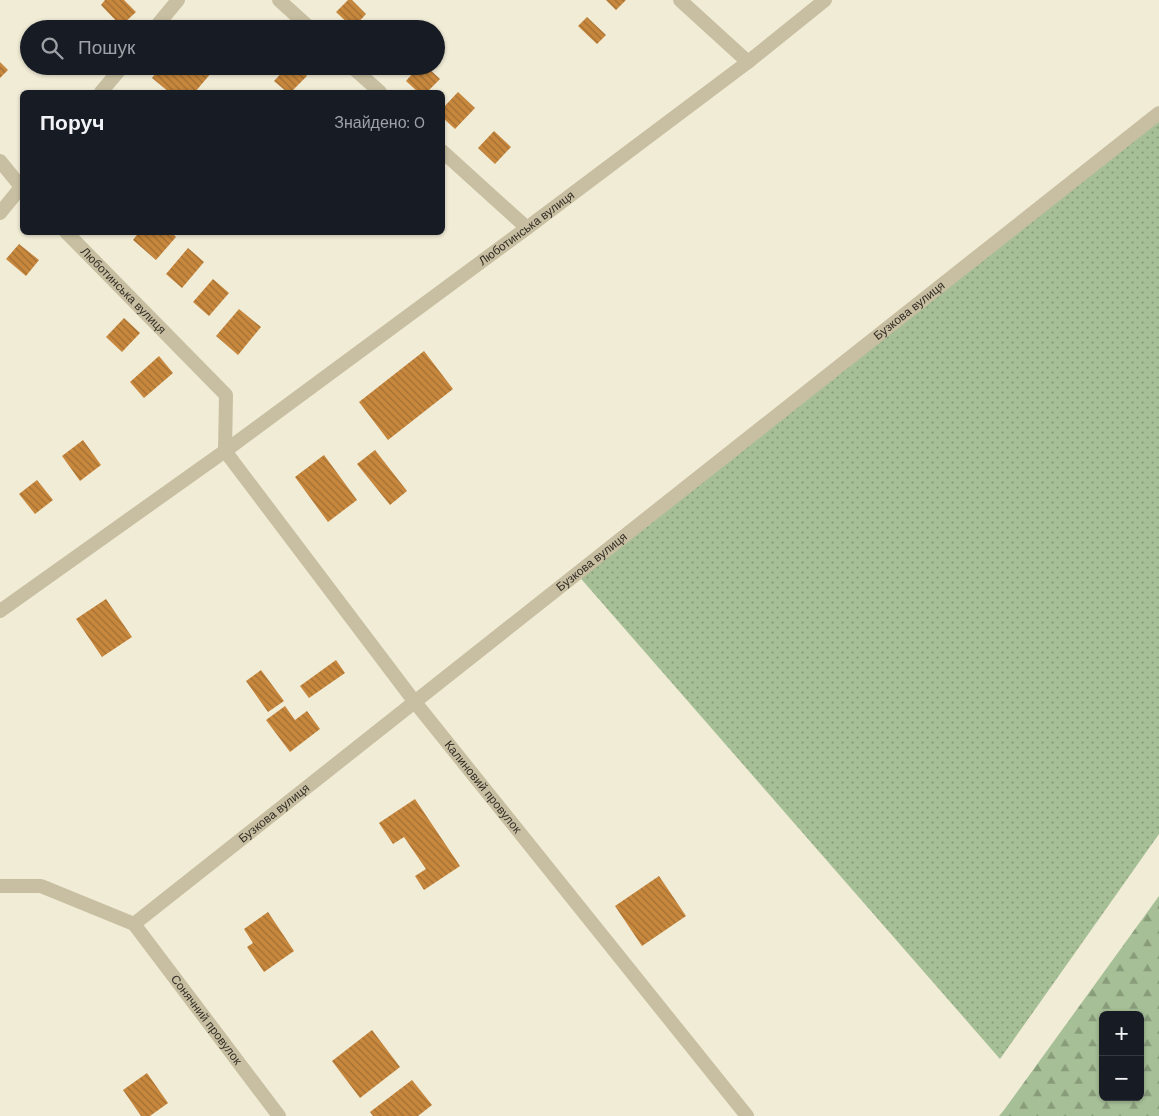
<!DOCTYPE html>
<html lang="uk">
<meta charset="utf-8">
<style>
body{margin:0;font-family:"DM Sans",sans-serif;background:#242831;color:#f1f3f6}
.controls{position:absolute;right:15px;bottom:15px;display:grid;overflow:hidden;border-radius:8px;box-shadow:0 1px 4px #0004}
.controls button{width:45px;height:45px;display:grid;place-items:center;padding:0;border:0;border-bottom:1px solid #363941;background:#171b24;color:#f1f3f6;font:25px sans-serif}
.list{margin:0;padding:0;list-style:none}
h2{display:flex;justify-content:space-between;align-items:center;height:65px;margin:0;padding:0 20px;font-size:21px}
h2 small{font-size:16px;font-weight:400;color:#9ea1a6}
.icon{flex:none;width:28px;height:28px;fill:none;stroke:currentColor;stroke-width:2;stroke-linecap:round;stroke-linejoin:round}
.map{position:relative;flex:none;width:1159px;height:1116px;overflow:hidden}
.search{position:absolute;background:#171b24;box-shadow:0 1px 4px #0004;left:20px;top:20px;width:425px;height:55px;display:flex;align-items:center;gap:12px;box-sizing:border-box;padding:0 18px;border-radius:28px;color:#9ea1a6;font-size:19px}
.panel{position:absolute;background:#171b24;box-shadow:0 1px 4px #0004;left:20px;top:90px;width:425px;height:145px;border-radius:8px}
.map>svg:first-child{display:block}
.grass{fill:url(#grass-dots)}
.forest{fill:url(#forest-firs);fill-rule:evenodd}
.building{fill:url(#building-back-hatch)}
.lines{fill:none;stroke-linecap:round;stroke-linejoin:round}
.minor{stroke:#c8bfa2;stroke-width:14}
.labels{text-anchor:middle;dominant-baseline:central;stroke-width:5;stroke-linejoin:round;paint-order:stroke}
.street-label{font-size:12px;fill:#332d25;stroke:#f9f5e2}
</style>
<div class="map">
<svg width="1159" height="1116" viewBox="0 0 1159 1116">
<defs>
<pattern id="grass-dots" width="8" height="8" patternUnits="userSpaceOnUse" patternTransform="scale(1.25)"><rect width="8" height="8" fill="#a6bf96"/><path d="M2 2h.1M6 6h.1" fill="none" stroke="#889c7a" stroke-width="1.8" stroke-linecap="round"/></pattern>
<pattern id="forest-firs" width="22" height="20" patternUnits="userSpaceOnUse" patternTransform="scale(1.25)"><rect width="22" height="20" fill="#a6bf96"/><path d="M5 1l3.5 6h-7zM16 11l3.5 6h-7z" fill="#889c7a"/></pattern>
<pattern id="building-back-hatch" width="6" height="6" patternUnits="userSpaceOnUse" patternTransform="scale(1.25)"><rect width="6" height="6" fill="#c7873d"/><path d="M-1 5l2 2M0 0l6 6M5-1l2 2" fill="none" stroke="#a26f33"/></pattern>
</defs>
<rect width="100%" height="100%" fill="#f1ecd6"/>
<path class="grass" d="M 1159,113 L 1159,834 L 1000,1059 L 576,573 Z"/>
<path class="forest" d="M 1159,896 L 1159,1116 L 999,1116 L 1004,1110 ZM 1103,1015 L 1140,1015 L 1140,1097 L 1103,1097 Z"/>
<path class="building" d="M 105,0 L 124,0 L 136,12 L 121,26 L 101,5 Z
M 348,0 L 352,0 L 366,14 L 353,28 L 336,12 Z
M 606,0 L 626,0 L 616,10 Z
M 587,17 L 606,35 L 597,44 L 578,26 Z
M 0,62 L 8,70 L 0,78 Z
M 161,66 L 205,66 L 212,72 L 195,92 L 169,92 L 152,78 Z
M 288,66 L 297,66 L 307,76 L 291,92 L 287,92 L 274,81 Z
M 419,66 L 426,66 L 440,79 L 427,92 L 418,92 L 406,81 Z
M 458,92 L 475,108 L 455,129 L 442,117 L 442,109 Z
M 494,131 L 511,147 L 495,164 L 478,148 Z
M 139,232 L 171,232 L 176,237 L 156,260 L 133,240 Z
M 19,244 L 39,260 L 26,276 L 6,259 Z
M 188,248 L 204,262 L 182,288 L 166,274 Z
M 213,279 L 229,293 L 209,316 L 193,302 Z
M 239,309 L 261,327 L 238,355 L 216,336 Z
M 124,318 L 140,333 L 122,352 L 106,337 Z
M 424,351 L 453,389 L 388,440 L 359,402 Z
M 159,356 L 173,373 L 144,398 L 130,382 Z
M 83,440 L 101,465 L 80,481 L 62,456 Z
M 375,450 L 407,491 L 390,505 L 357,464 Z
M 324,455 L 357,500 L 328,522 L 295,477 Z
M 37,480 L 53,500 L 35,514 L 19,494 Z
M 106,599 L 132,637 L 102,657 L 76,619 Z
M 336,660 L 345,673 L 309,698 L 300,686 Z
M 261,670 L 284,701 L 268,712 L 246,681 Z
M 285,706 L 295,720 L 307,711 L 320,729 L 290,752 L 266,720 Z
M 415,799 L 460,866 L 424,890 L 415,876 L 426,869 L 404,837 L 393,844 L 379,823 Z
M 659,876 L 686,916 L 642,946 L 615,906 Z
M 268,912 L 294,951 L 264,972 L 247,947 L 253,943 L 244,929 Z
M 372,1030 L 400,1067 L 360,1098 L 332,1061 Z
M 147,1073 L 168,1103 L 150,1116 L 141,1116 L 123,1090 Z
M 412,1080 L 432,1105 L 418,1116 L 373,1116 L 370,1112 Z"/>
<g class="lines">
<g class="minor">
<path d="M 279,0 L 311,29"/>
<path d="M 680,0 L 748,62"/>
<path d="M 154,29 L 178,0"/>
<path d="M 351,66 L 380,92"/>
<path d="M 101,92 L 123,66"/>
<path d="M 442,151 L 527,228"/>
<path d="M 0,161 L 22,188"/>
<path d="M 0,213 L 22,186"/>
<path id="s1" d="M 66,232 L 226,395 L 225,451 L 414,701 L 747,1116"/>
<path id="s2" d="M 0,611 L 225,451 L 527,228 L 748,62 L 825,0"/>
<path id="s3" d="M 0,886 L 41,886 L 134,924 L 1159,113"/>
<path id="s4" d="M 134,924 L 279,1116"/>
</g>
</g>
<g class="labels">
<g class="street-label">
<text stroke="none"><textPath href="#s2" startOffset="651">Люботинська вулиця</textPath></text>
<text stroke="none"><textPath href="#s1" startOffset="82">Люботинська вулиця</textPath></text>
<text stroke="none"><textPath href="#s3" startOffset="1130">Бузкова вулиця</textPath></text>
<text stroke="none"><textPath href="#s3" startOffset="725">Бузкова вулиця</textPath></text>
<text stroke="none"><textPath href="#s1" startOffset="708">Калиновий провулок</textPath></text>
<text stroke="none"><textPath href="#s3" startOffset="320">Бузкова вулиця</textPath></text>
<text stroke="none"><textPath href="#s4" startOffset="120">Сонячний провулок</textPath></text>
</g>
</g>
</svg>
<div class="controls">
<button>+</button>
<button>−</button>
</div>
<div class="search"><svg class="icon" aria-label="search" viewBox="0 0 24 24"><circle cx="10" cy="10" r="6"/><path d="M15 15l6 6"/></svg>Пошук</div>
<section class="panel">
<h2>Поруч<small>Знайдено: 0</small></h2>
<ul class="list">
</ul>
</section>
</div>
